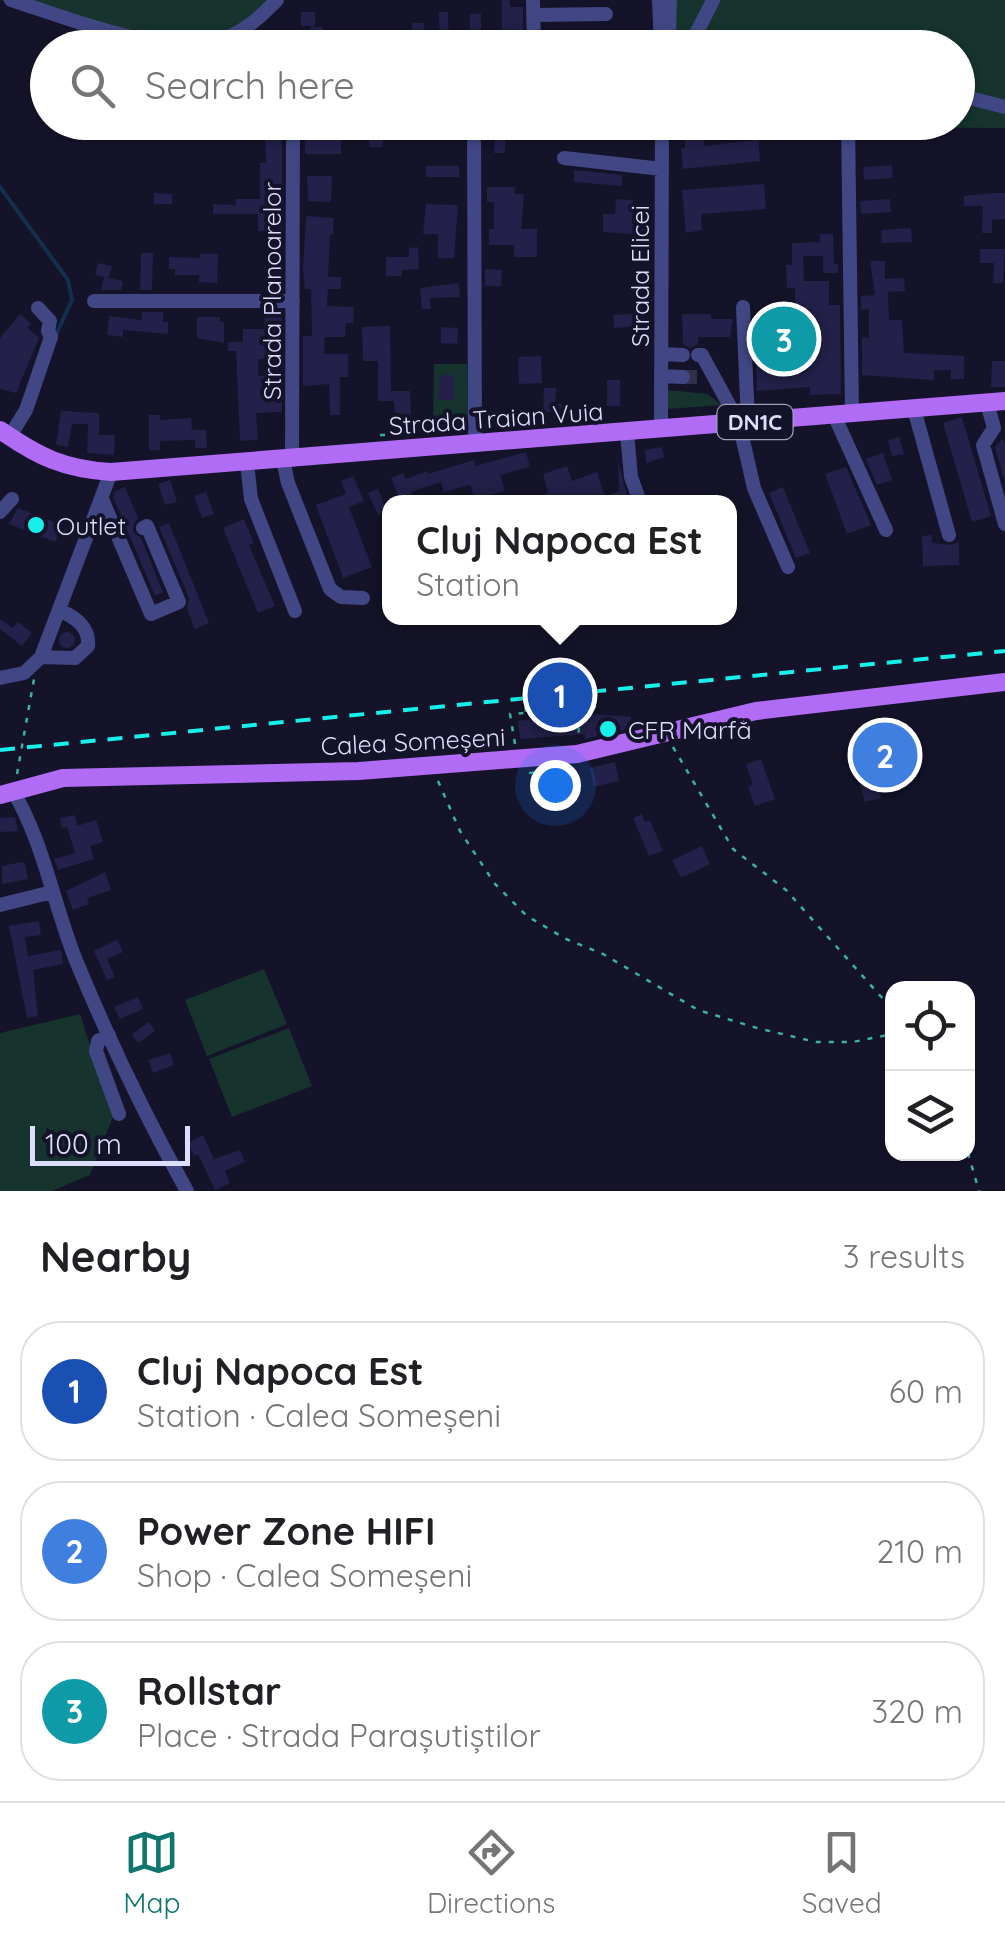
<!DOCTYPE html>
<meta charset="utf-8">
<style>
body{margin:0;font-family:Quicksand,sans-serif;background:#f6f6f6;color:#202124}
.controls{position:absolute;right:30px;bottom:30px;display:grid;overflow:hidden;border-radius:20px;box-shadow:0 2px 8px #0004}
.controls button{width:90px;height:90px;display:grid;place-items:center;padding:0;border:0;border-bottom:2px solid #e0e0e0;background:#fff;color:#202124;font:50px sans-serif}
.scale{position:absolute;left:30px;bottom:25px;width:160px;box-sizing:border-box;padding-left:10px;border:5px solid #ddddfd;border-top:0;font-size:28px;line-height:35px;white-space:nowrap;color:#ddddfd;-webkit-text-stroke:8px #141329;paint-order:stroke}
.you{position:absolute;left:555px;top:785px;width:35px;height:35px;margin:-25px;border:8px solid #fff;border-radius:50%;background:#1a73e8;box-shadow:0 0 0 15px #1a73e833}
.badge{display:grid;place-items:center;width:65px;height:65px;border-radius:50%;background:#0f766e;color:#fff;font-size:32px;font-weight:700}
.pin{position:absolute;translate:-50% -50%;border:5px solid #fff;box-shadow:0 2px 10px #0006}
.popup{position:absolute;left:382px;top:495px;width:355px;height:130px;box-sizing:border-box;display:grid;place-content:center;border-radius:20px;background:#fff;filter:drop-shadow(0 2px 8px #0005);font-size:32px;white-space:nowrap;color:#757577}
.popup b{font-size:38px;color:#202124}
.popup::after{content:'';position:absolute;left:50%;top:100%;margin-left:-20px;border:20px solid transparent;border-top-color:#fff}
.list{margin:0;padding:0;list-style:none}
h2{display:flex;justify-content:space-between;align-items:center;height:130px;margin:0;padding:0 40px;font-size:42px}
h2 small{font-size:32px;font-weight:400;color:#757577}
.list li{display:grid;grid-template-columns:65px 1fr auto;gap:30px;align-items:center;box-sizing:border-box;height:140px;margin:0 20px 20px;padding:0 20px;border:2px solid #e0e0e0;border-radius:40px}
.list b{display:block;font-size:38px;white-space:nowrap}
.list p{margin:0;font-size:32px;white-space:nowrap;color:#757577}
.list em{font-size:32px;font-style:normal;color:#757577}
.icon{flex:none;width:55px;height:55px;fill:none;stroke:currentColor;stroke-width:2;stroke-linecap:round;stroke-linejoin:round}
.map{position:relative;flex:none;width:1005px;height:1191px;overflow:hidden}
.search{position:absolute;background:#fff;box-shadow:0 2px 8px #0004;left:30px;right:30px;top:30px;height:110px;display:flex;align-items:center;gap:25px;box-sizing:border-box;padding:0 35px;border-radius:55px;color:#757577;font-size:38px}
.sheet{height:610px;background:#fff}
nav{display:flex;justify-content:space-around;align-items:center;box-sizing:border-box;height:140px;border-top:2px solid #e0e0e0;background:#fff;font-size:28px;color:#757577}
nav a{display:grid;justify-items:center;gap:5px}
nav .on{color:#0f766e}
.map>svg:first-child{display:block}
.green{fill:#16332e}
.lines{fill:none;stroke-linecap:round;stroke-linejoin:round}
.stream{stroke:#132f4d;stroke-width:4}
.building{fill:#232049;fill-rule:evenodd}
.minor-tunnel{stroke:#323149;stroke-width:14;stroke-dasharray:14 7;stroke-linecap:butt}
.path{stroke:#3ab49e;stroke-width:2.5;stroke-dasharray:5 8;stroke-linecap:butt}
.minor{stroke:#414785;stroke-width:14}
.major{stroke:#b16cf5;stroke-width:18}
.rail{stroke:#17efea;stroke-width:4;stroke-dasharray:15 12;stroke-linecap:butt}
.poi-dot{fill:#17efea;stroke:#141329;stroke-width:4}
.labels{text-anchor:middle;dominant-baseline:central;stroke-width:8;stroke-linejoin:round;paint-order:stroke}
.shield{fill:#141329;stroke:#a1a0bd;stroke-width:2.5}
.shield-label{font-size:22px;font-weight:bold;fill:#ddddfd}
.street-label{font-size:25px;fill:#ddddfd;stroke:#141329}
.poi-label{font-size:25px;fill:#ddddfd;stroke:#141329;text-anchor:start}
</style>
<div class="map">
<svg width="1005" height="1191" viewBox="0 0 1005 1191">
<rect width="100%" height="100%" fill="#141329"/>
<path class="green" d="M 0,0 L 283,0 L 273,10 L 195,48 L 75,23 Z
M 663,0 L 1005,0 L 1005,128 L 855,127 L 852,123 L 958,122 L 958,48 L 663,48 Z
M 434,364 L 467,364 L 468,422 L 464,427 L 433,429 Z
M 668,390 L 707,394 L 722,405 L 668,409 Z
M 264,969 L 287,1024 L 207,1056 L 185,1000 Z
M 80,1014 L 113,1117 L 90,1175 L 52,1191 L 0,1191 L 0,1033 Z
M 289,1028 L 312,1086 L 232,1117 L 209,1059 Z"/>
<g class="lines">
<path class="stream" d="M 0,187 L 68,280 L 72,300 L 55,337"/>
</g>
<path class="building" d="M 502,0 L 510,0 L 510,7 L 523,7 L 523,36 L 511,36 L 511,48 L 502,48 Z
M 301,12 L 315,12 L 315,26 L 301,26 Z
M 439,12 L 448,12 L 449,48 L 440,48 Z
M 470,14 L 481,14 L 481,46 L 470,46 Z
M 412,23 L 424,23 L 423,48 L 412,47 Z
M 310,27 L 323,27 L 324,48 L 312,48 Z
M 342,32 L 369,33 L 369,48 L 341,48 Z
M 174,122 L 185,122 L 183,130 L 241,129 L 241,138 L 167,140 Z
M 304,122 L 384,122 L 383,147 L 369,147 L 369,133 L 341,131 L 341,154 L 305,154 Z
M 413,122 L 435,122 L 435,132 L 413,132 Z
M 497,122 L 505,122 L 505,153 L 494,153 Z
M 685,122 L 704,122 L 704,146 L 758,140 L 760,161 L 683,169 L 681,148 L 685,148 Z
M 282,133 L 282,200 L 275,200 L 274,214 L 282,215 L 282,231 L 258,231 L 258,214 L 213,214 L 213,204 L 236,205 L 236,199 L 260,199 L 260,163 L 266,163 L 265,134 Z
M 892,165 L 893,178 L 864,180 L 863,167 Z
M 426,166 L 459,166 L 459,177 L 426,177 Z
M 574,170 L 622,175 L 622,186 L 574,182 Z
M 307,176 L 332,176 L 331,202 L 308,201 Z
M 764,184 L 766,209 L 701,214 L 702,230 L 686,233 L 682,190 Z
M 487,187 L 515,187 L 515,194 L 524,194 L 521,229 L 537,229 L 537,257 L 514,257 L 514,245 L 489,245 L 489,229 L 494,229 L 494,202 L 487,202 Z
M 154,193 L 172,194 L 172,204 L 154,204 Z
M 994,193 L 1005,193 L 1005,219 L 992,220 L 992,233 L 982,233 L 983,206 L 964,206 L 964,196 Z
M 616,199 L 633,200 L 632,224 L 644,225 L 644,235 L 603,232 L 603,214 L 615,214 Z
M 890,199 L 891,212 L 861,214 L 860,201 Z
M 426,204 L 458,205 L 454,258 L 438,258 L 438,234 L 423,234 Z
M 306,216 L 334,218 L 333,235 L 330,234 L 328,277 L 341,277 L 341,289 L 328,289 L 327,306 L 354,307 L 353,323 L 346,323 L 345,337 L 325,337 L 324,354 L 348,354 L 348,377 L 340,377 L 340,415 L 330,415 L 329,384 L 303,386 L 303,336 L 312,336 L 311,289 L 305,289 L 303,268 Z
M 911,228 L 912,242 L 882,243 L 881,230 Z
M 820,234 L 833,234 L 834,264 L 838,264 L 838,273 L 823,273 L 823,256 L 803,256 L 804,281 L 829,281 L 829,305 L 840,305 L 841,394 L 810,395 L 810,387 L 757,391 L 755,325 L 775,326 L 775,306 L 795,306 L 795,288 L 787,288 L 786,265 L 792,265 L 792,243 L 820,242 ZM 806,352 L 806,372 L 775,374 L 775,353 Z
M 418,247 L 419,269 L 402,270 L 402,276 L 386,276 L 386,257 L 409,257 L 409,248 Z
M 980,249 L 1005,249 L 1003,283 L 993,283 L 994,263 L 980,263 Z
M 141,253 L 153,253 L 152,290 L 140,290 Z
M 200,254 L 218,254 L 217,283 L 199,282 L 199,275 L 175,275 L 175,269 L 169,269 L 169,257 L 200,258 Z
M 870,261 L 885,261 L 885,279 L 904,278 L 905,291 L 888,292 L 889,320 L 902,320 L 904,353 L 964,356 L 964,379 L 951,379 L 951,370 L 934,370 L 934,380 L 862,375 L 862,337 L 869,338 L 869,309 L 861,310 L 861,296 L 875,295 Z
M 98,263 L 112,266 L 109,278 L 123,281 L 121,290 L 101,290 L 104,277 L 95,275 Z
M 485,269 L 502,270 L 501,286 L 485,286 Z
M 459,283 L 460,297 L 430,298 L 431,309 L 422,309 L 420,288 Z
M 142,312 L 163,312 L 163,322 L 168,322 L 168,334 L 123,330 L 123,337 L 107,335 L 109,316 L 142,320 Z
M 265,312 L 282,312 L 282,359 L 258,359 L 258,376 L 281,376 L 282,412 L 256,413 L 258,440 L 240,441 L 236,351 L 228,351 L 228,342 L 243,342 L 243,329 L 264,329 Z
M 643,313 L 643,326 L 614,328 L 613,315 Z
M 20,314 L 31,324 L 27,327 L 39,338 L 16,393 L 0,389 L 0,338 Z
M 682,314 L 711,314 L 711,319 L 733,319 L 730,337 L 698,337 L 698,344 L 690,348 L 683,344 Z
M 197,317 L 220,317 L 220,322 L 224,322 L 224,343 L 197,338 Z
M 390,326 L 391,391 L 410,391 L 411,422 L 395,422 L 394,401 L 378,401 L 378,361 L 363,361 L 362,327 Z
M 441,327 L 458,328 L 457,344 L 441,343 Z
M 541,356 L 542,383 L 519,384 L 518,357 Z
M 992,361 L 1005,361 L 1005,387 L 991,387 Z
M 440,375 L 454,375 L 455,400 L 438,400 Z
M 607,380 L 620,380 L 620,406 L 607,406 Z
M 544,388 L 556,388 L 555,404 L 562,404 L 561,412 L 543,412 Z
M 61,411 L 99,413 L 99,435 L 115,435 L 114,455 L 87,453 L 88,424 L 72,424 L 68,447 L 56,445 Z
M 149,415 L 160,415 L 160,420 L 191,418 L 192,430 L 206,430 L 207,448 L 195,448 L 195,440 L 160,441 L 160,450 L 149,450 Z
M 962,417 L 991,516 L 972,522 L 943,423 Z
M 899,437 L 904,454 L 892,456 L 888,440 Z
M 1003,438 L 1005,444 L 1005,484 L 995,447 Z
M 662,447 L 664,457 L 646,463 L 645,450 Z
M 526,452 L 530,467 L 500,475 L 505,490 L 488,496 L 490,502 L 476,502 L 470,485 L 444,492 L 441,482 L 411,492 L 413,498 L 401,502 L 391,478 L 403,473 L 406,479 L 427,471 L 428,474 L 474,460 L 475,466 Z
M 883,453 L 892,480 L 877,485 L 866,459 Z
M 618,461 L 629,502 L 526,502 L 548,493 L 543,474 L 567,466 L 572,481 L 597,472 L 605,497 L 619,491 Z
M 846,467 L 871,525 L 847,534 L 825,474 Z
M 353,476 L 364,501 L 349,507 L 372,567 L 343,578 L 316,505 L 346,494 L 341,481 Z
M 170,480 L 177,502 L 165,505 L 158,484 Z
M 125,487 L 138,518 L 134,523 L 133,532 L 141,538 L 163,592 L 155,596 L 113,497 L 115,491 Z
M 783,487 L 810,553 L 796,558 L 769,493 Z
M 378,489 L 387,511 L 378,515 L 368,493 Z
M 206,492 L 214,514 L 202,518 L 194,496 Z
M 18,508 L 62,525 L 55,542 L 9,524 Z
M 244,519 L 254,543 L 249,545 L 275,606 L 258,613 L 223,528 Z
M 169,523 L 209,623 L 195,629 L 187,609 L 189,598 L 159,527 Z
M 932,535 L 932,543 L 951,545 L 959,542 L 959,565 L 923,566 L 922,536 Z
M 0,619 L 13,628 L 18,622 L 32,633 L 22,646 L 0,629 Z
M59 640a8 8 0 1 1 16 0a8 8 0 1 1-16 0Z
M 577,713 L 631,717 L 631,726 L 635,727 L 585,739 L 585,734 L 520,739 L 518,721 Z
M 889,744 L 894,762 L 880,765 L 876,747 Z
M 761,759 L 775,799 L 755,806 L 748,787 L 753,785 L 746,764 Z
M 615,762 L 619,781 L 594,787 L 590,768 Z
M 872,768 L 881,798 L 865,802 L 856,772 Z
M 642,814 L 645,822 L 650,820 L 663,851 L 649,856 L 633,818 Z
M 75,815 L 77,826 L 96,820 L 103,842 L 90,846 L 94,859 L 58,870 L 54,859 L 75,853 L 67,827 L 62,828 L 60,818 Z
M 15,817 L 18,831 L 0,832 L 0,818 Z
M 702,846 L 710,864 L 681,878 L 672,860 Z
M 22,862 L 25,864 L 28,879 L 2,884 L 2,866 Z
M 105,872 L 111,890 L 87,898 L 89,904 L 73,910 L 66,891 Z
M 39,921 L 41,935 L 25,937 L 28,956 L 61,950 L 63,964 L 33,970 L 38,1016 L 27,1018 L 9,926 Z
M 117,940 L 123,952 L 107,959 L 115,977 L 107,980 L 94,951 Z
M 138,997 L 143,1009 L 120,1019 L 114,1007 Z
M 149,1022 L 155,1031 L 138,1043 L 132,1034 Z
M 170,1053 L 174,1065 L 153,1073 L 148,1060 Z
M 203,1135 L 214,1159 L 240,1150 L 245,1162 L 225,1171 L 230,1183 L 215,1190 L 198,1154 L 194,1156 L 188,1143 Z"/>
<g class="lines">
<path class="minor-tunnel" d="M 683,377 L 699,377"/>
<path class="path" d="M 380,435 L 389,435
M 524,694 L 526,713 L 578,708 L 579,739
M 579,708 L 595,707 L 593,688
M 515,744 L 510,714 L 524,713
M 673,747 L 733,849 L 786,890 L 892,1009
M 529,773 L 551,771
M 17,774 L 34,679
M 438,781 L 460,831 L 495,884 L 527,916 L 566,939 L 603,954 L 698,1010 L 757,1028 L 816,1042 L 853,1042 L 892,1034
M 968,1153 L 979,1191"/>
<path class="minor" d="M 11,0 C 70,18 169,61 228,37 C 248,29 262,15 277,0
M 533,0 L 534,48
M 659,0 L 661,48
M 670,0 L 669,32 L 675,48
M 534,15 L 606,14
M 689,48 L 713,0
M 958,95 L 1005,107
M 474,122 L 475,445
M 848,122 L 852,414
M 564,158 L 662,169
M 94,301 L 293,301
M 743,307 L 748,422
M 662,354 L 683,355
M 698,355 L 702,355 L 739,423 L 754,488 L 788,567
M 661,376 L 683,377
M 987,403 L 994,428 L 983,445 L 1005,524
M 914,409 L 949,535
M 834,415 L 886,530
M 661,430 L 662,122
M 627,433 L 631,477 L 640,502
M 10,436 L 26,410 L 51,337 L 48,331 L 50,321 L 38,308
M 283,460 L 288,483 L 330,589 L 341,597 L 363,598
M 292,460 L 293,122
M 247,463 L 251,499 L 295,611
M 102,499 L 151,614 L 179,602 L 147,526 L 143,528
M 0,512 L 12,499
M 41,657 L 75,658 L 88,646 C 90,627 75,617 59,610
M 0,678 L 24,673 L 41,657 L 111,472
M 13,791 C 44,843 54,907 77,963 C 109,1040 146,1118 187,1191
M 0,905 L 52,892
M 109,1035 L 98,1041 L 96,1051 L 119,1114"/>
<path class="major" d="M 0,430 C 39,457 64,469 111,472 L 1005,401
M 0,795 L 63,778 L 359,771 L 577,754 L 756,711 L 1005,682"/>
<path class="rail" d="M 0,750 L 1005,651"/>
</g>
<g class="poi-dot">
<circle cx="36" cy="525" r="10"/>
<circle cx="608" cy="729" r="10"/>
</g>
<g class="labels">
<rect class="shield" x="717.5" y="405" width="75" height="34" rx="8"/>
<g class="shield-label">
<text x="755" y="422">DN1C</text>
</g>
<g class="street-label">
<text transform="translate(639 276) rotate(-90)">Strada Elicei</text>
<text transform="translate(271 291) rotate(-90)">Strada Planoarelor</text>
<text transform="translate(496 418) rotate(-4)">Strada Traian Vuia</text>
<text transform="translate(413 741) rotate(-3)">Calea Someșeni</text>
</g>
<g class="poi-label">
<text x="56" y="525">Outlet</text>
<text x="628" y="729">CFR Marfă</text>
</g>
</g>
</svg>
<div class="controls">
<button><svg class="icon" aria-label="locate" viewBox="0 0 24 24"><circle cx="12" cy="12" r="6"/><path d="M12 2v4M12 18v4M2 12h4M18 12h4"/></svg></button>
<button><svg class="icon" aria-label="layers" viewBox="0 0 24 24"><path d="M12 4l9 5-9 5-9-5zM3 14l9 5 9-5"/></svg></button>
</div>
<div class="scale">100 m</div>
<div class="you"></div>
<div class="pin badge" style="left:560px;top:695px;background:#1a4fb4">1</div>
<div class="popup"><b>Cluj Napoca Est</b>Station</div>
<div class="pin badge" style="left:885px;top:755px;background:#3f7fe0">2</div>
<div class="pin badge" style="left:784px;top:339px;background:#0f9aa8">3</div>
<div class="search"><svg class="icon" aria-label="search" viewBox="0 0 24 24"><circle cx="10" cy="10" r="6"/><path d="M15 15l6 6"/></svg>Search here</div>
</div>
<section class="sheet">
<h2>Nearby<small>3 results</small></h2>
<ul class="list">
<li><span class="badge" style="background:#1a4fb4">1</span><div><b>Cluj Napoca Est</b><p>Station · Calea Someșeni</p></div><em>60 m</em></li>
<li><span class="badge" style="background:#3f7fe0">2</span><div><b>Power Zone HIFI</b><p>Shop · Calea Someșeni</p></div><em>210 m</em></li>
<li><span class="badge" style="background:#0f9aa8">3</span><div><b>Rollstar</b><p>Place · Strada Parașutiștilor</p></div><em>320 m</em></li>
</ul>
</section>
<nav>
<a class="on"><svg class="icon" aria-label="map" viewBox="0 0 24 24"><path d="M3 6l6-2 6 2 6-2v14l-6 2-6-2-6 2zM9 4v14M15 6v14"/></svg>Map</a>
<a><svg class="icon" aria-label="directions" viewBox="0 0 24 24"><path d="M12 3l9 9-9 9-9-9zM9 14v-3h6M13 9l2 2-2 2"/></svg>Directions</a>
<a><svg class="icon" aria-label="saved" viewBox="0 0 24 24"><path d="M7 4h10v16l-5-4-5 4z"/></svg>Saved</a>
</nav>
